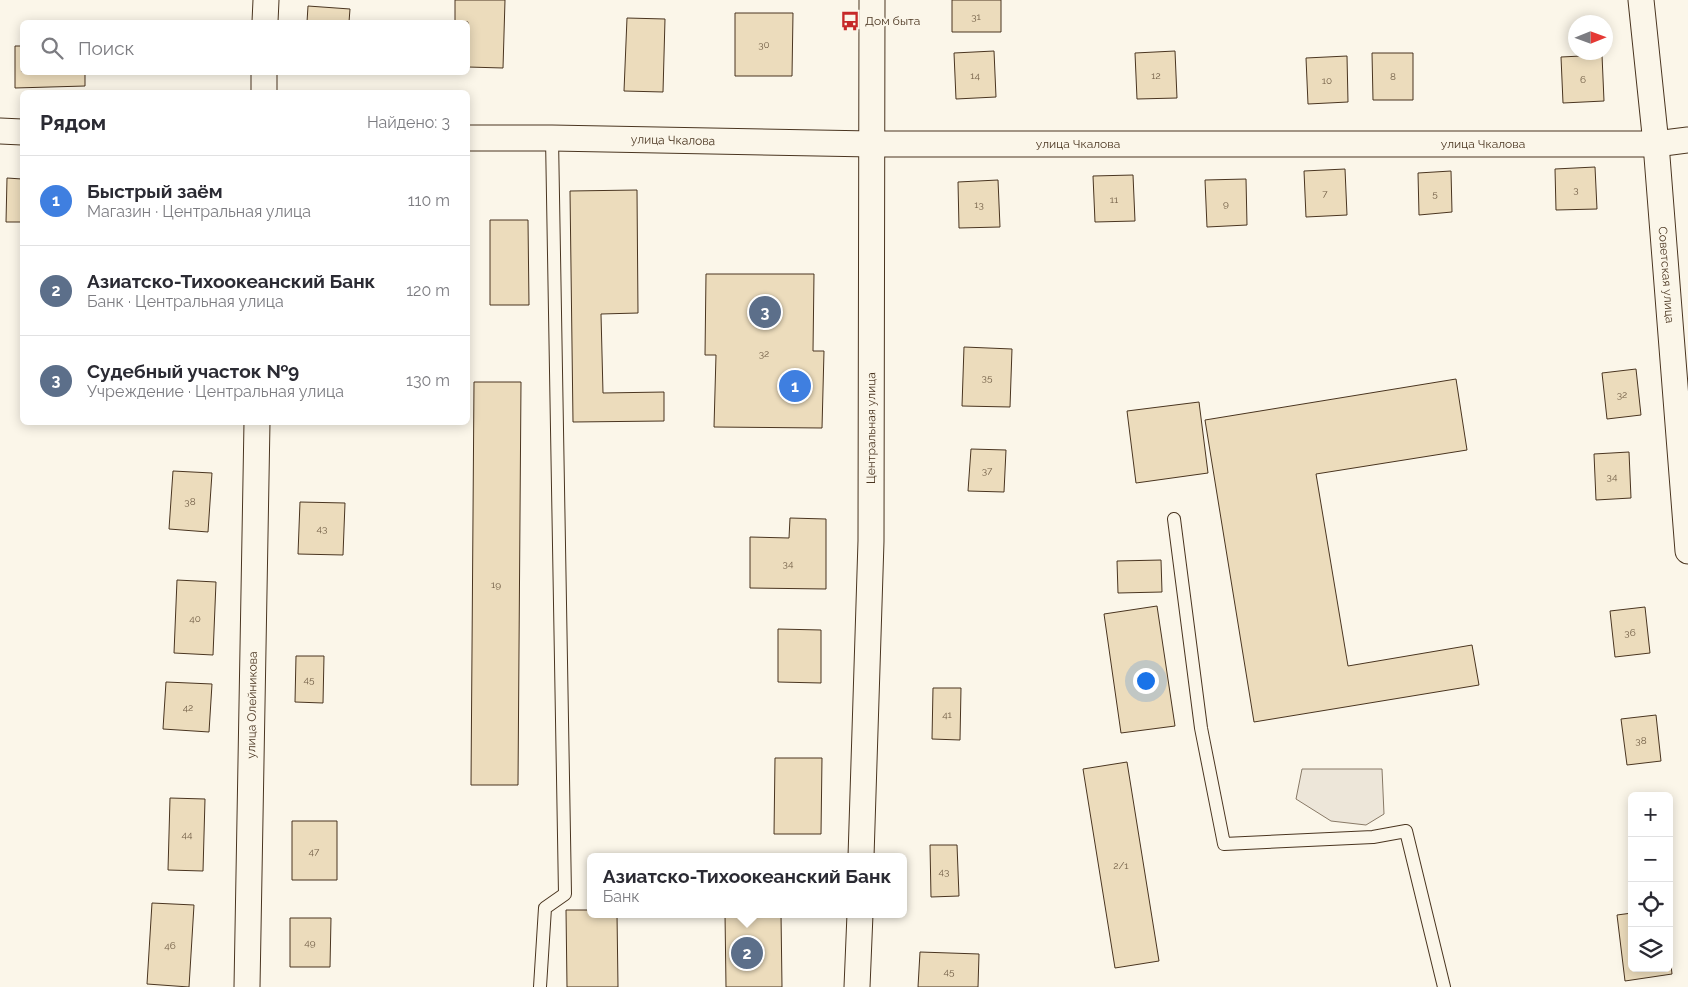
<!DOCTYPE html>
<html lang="ru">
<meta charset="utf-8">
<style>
body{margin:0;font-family:Raleway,sans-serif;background:#f2f2f3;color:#2b2b33}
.controls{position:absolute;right:15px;bottom:15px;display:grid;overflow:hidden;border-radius:8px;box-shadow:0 2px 12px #0003}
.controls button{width:45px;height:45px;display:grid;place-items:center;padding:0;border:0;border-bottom:1px solid #e1e1e2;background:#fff;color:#2b2b33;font:25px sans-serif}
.compass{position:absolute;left:1568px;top:15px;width:45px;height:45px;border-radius:50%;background:#fff;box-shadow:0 2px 12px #0003;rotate:89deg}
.you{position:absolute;left:1145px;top:680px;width:18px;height:18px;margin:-12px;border:4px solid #fff;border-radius:50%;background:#1a73e8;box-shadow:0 0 0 8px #1a73e833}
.badge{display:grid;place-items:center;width:32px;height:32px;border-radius:50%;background:#c62828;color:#fff;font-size:16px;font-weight:700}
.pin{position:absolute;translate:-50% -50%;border:2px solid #fff;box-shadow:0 1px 5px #0006}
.popup{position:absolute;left:587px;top:853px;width:320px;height:65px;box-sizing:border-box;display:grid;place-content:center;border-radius:8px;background:#fff;filter:drop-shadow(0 1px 4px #0005);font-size:16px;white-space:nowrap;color:#7c7c81}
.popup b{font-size:19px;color:#2b2b33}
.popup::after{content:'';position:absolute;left:50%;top:100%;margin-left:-10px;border:10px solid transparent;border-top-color:#fff}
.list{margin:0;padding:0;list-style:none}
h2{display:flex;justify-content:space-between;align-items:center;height:65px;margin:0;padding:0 20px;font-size:21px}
h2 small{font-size:16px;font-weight:400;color:#7c7c81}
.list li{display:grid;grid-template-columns:32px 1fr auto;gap:15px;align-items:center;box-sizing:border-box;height:90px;padding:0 20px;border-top:1px solid #e1e1e2}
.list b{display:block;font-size:19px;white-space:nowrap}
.list p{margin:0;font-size:16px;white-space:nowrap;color:#7c7c81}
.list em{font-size:16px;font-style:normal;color:#7c7c81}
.icon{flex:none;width:28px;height:28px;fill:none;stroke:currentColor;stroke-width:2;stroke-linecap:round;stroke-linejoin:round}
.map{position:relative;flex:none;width:1688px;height:987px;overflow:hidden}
.search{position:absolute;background:#fff;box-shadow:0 2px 12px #0003;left:20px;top:20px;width:450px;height:55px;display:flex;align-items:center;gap:12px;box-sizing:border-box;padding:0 18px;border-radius:8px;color:#7c7c81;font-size:19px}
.panel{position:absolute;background:#fff;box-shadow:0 2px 12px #0003;left:20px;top:90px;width:450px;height:335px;border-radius:8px}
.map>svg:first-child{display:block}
.green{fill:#ede6d9;stroke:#887966}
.building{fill:#ecdcbc;stroke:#4a3520}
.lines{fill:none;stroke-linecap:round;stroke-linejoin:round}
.lane-casing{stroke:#4a3520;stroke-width:14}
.street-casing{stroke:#4a3520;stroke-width:27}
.lane{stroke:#fbf6e9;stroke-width:12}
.street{stroke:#fbf6e9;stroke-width:25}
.labels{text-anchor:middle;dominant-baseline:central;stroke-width:4;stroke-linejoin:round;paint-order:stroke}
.number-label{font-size:10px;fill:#725f47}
.poi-label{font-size:12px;fill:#4a3520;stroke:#fbf6e9;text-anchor:start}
.street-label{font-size:12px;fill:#4a3520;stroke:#fbf6e9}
</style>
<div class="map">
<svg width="1688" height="987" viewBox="0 0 1688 987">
<rect width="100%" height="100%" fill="#fbf6e9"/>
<path class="green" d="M 1302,769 L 1382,769 L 1384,814 L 1366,825 L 1331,821 L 1296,799 Z"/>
<path class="building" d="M 455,0 L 505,0 L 503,68 L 468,67 L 468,22 L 455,22 Z
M 952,0 L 1001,0 L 1001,32 L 952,32 Z
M 308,6 L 350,9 L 349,22 L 307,22 Z
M 735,13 L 793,13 L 792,76 L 735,76 Z
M 627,18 L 665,19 L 663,92 L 624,91 Z
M 15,46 L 22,46 L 22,72 L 85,72 L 85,86 L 15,88 Z
M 994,51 L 996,97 L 956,99 L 954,53 Z
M 1175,51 L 1177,98 L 1137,99 L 1135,53 Z
M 1372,53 L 1413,53 L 1413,100 L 1373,100 Z
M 1602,55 L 1604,101 L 1563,103 L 1561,57 Z
M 1347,56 L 1348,102 L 1308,104 L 1306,58 Z
M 1595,167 L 1597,209 L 1556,210 L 1555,169 Z
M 1345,169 L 1347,215 L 1306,217 L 1304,171 Z
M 1451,171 L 1452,212 L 1419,215 L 1418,173 Z
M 1133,175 L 1135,221 L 1095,222 L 1093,176 Z
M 7,178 L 22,179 L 22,222 L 6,222 Z
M 1246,179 L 1247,225 L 1207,227 L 1205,180 Z
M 998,180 L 1000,227 L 959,228 L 958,182 Z
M 637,190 L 638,313 L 601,314 L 603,393 L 664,392 L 664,421 L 573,422 L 570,191 Z
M 490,220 L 528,220 L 529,305 L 490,305 Z
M 706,274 L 814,274 L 813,351 L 824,351 L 822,428 L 714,427 L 716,355 L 705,355 Z
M 964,347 L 1012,349 L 1010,407 L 962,406 Z
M 1636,369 L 1641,415 L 1607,419 L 1602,373 Z
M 1456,379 L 1467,450 L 1316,474 L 1348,666 L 1472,645 L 1479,685 L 1254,722 L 1205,420 Z
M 474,382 L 521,382 L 518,785 L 471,785 Z
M 1199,402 L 1208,473 L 1136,483 L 1127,411 Z
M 971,449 L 1006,450 L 1004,492 L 968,491 Z
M 1629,452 L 1631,498 L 1596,500 L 1594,454 Z
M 173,471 L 212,473 L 208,532 L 169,529 Z
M 300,502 L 345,503 L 343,555 L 298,554 Z
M 790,518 L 826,519 L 826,589 L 750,588 L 750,537 L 789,538 Z
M 1161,560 L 1162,592 L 1118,593 L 1117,561 Z
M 177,580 L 216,582 L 213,655 L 174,653 Z
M 1157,606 L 1175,726 L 1121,733 L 1104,614 Z
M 1645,607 L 1650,653 L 1615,657 L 1610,611 Z
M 778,629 L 821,630 L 821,683 L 778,682 Z
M 296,656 L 324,656 L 323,703 L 295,702 Z
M 166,682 L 212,684 L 209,732 L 163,729 Z
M 933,688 L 961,688 L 960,740 L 932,739 Z
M 1656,715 L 1661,761 L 1627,765 L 1621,719 Z
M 775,758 L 822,758 L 821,834 L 774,834 Z
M 1127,762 L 1159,961 L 1115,968 L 1083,769 Z
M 170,798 L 205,799 L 203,871 L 168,870 Z
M 292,821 L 337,821 L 337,880 L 292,880 Z
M 930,845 L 957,845 L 959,896 L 931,897 Z
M 152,903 L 194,905 L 189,987 L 147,984 Z
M 566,910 L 591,910 L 591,914 L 617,914 L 618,987 L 567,987 Z
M 1632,913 L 1632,968 L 1669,968 L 1669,948 L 1672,974 L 1625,981 L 1617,915 Z
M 725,914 L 781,914 L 782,987 L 726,987 Z
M 290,918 L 331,918 L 330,967 L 290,967 Z
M 920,952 L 979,954 L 978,987 L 918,987 Z"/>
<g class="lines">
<defs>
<path id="lane" d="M 1174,519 L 1201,728 L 1224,844 L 1373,837 L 1406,831 L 1444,987
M 540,987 L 545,908 L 565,894 L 552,138"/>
<g id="street">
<path id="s1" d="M 1641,0 L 1656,144 L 1688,551"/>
<path d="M 265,22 L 266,0"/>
<path d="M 264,92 L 264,72"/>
<path d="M 0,131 L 22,132"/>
<path id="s2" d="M 468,138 L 552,138 L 872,144 L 1656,144 L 1688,140"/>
<path id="s3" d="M 861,857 L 871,541 L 872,0"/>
<path id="s4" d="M 247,987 L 257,422"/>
<path d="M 857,987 L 860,914"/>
</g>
</defs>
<use href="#lane" class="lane-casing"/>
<use href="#street" class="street-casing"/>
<use href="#lane" class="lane"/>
<use href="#street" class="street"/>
</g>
<defs>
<symbol id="bus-bare" viewBox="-9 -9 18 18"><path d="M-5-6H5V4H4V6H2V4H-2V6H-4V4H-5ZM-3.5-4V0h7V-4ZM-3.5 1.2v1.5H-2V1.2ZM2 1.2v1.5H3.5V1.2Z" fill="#c62828" stroke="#fbf6e9" stroke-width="2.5" paint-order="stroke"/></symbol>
</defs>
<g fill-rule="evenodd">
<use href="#bus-bare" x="836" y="7" width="28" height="28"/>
</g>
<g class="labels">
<g class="number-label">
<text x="976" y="16">31</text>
<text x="764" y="44">30</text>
<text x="975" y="75">14</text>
<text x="1156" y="75">12</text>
<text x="1393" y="76">8</text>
<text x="1583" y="79">6</text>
<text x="1327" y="80">10</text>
<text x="1576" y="189">3</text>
<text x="1325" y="193">7</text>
<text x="1435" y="193">5</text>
<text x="1114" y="199">11</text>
<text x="1226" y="203">9</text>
<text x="979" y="204">13</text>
<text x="764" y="353">32</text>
<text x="987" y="377">35</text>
<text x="1622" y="394">32</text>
<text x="987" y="470">37</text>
<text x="1612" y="476">34</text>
<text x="190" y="501">38</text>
<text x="322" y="528">43</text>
<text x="788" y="563">34</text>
<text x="496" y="584">19</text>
<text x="195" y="618">40</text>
<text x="1630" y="632">36</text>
<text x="309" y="679">45</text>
<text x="188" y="707">42</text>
<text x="947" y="714">41</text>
<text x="1641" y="740">38</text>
<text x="187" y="834">44</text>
<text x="314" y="851">47</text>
<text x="1121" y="865">2/1</text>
<text x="944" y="871">43</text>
<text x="310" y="942">49</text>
<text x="170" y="945">46</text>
<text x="949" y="971">45</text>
</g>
<g class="poi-label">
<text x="865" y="21">Дом быта</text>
</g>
<g class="street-label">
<text stroke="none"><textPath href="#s2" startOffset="205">улица Чкалова</textPath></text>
<text stroke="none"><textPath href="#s2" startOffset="610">улица Чкалова</textPath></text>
<text stroke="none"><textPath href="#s2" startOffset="1015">улица Чкалова</textPath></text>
<text stroke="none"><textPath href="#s1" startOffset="276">Советская улица</textPath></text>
<text stroke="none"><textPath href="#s3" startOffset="429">Центральная улица</textPath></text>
<text stroke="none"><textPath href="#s4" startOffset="282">улица Олейникова</textPath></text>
</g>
</g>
</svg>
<div class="controls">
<button>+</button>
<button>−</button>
<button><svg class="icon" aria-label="locate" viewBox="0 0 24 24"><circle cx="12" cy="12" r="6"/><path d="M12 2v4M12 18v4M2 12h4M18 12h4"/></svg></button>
<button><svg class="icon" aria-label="layers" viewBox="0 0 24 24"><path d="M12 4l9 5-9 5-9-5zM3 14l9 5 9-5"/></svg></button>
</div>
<svg class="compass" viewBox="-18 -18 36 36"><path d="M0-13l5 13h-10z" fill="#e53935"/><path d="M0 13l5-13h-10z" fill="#7c7c81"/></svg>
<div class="you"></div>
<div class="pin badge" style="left:795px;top:386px;background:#3f7fe0">1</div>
<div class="pin badge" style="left:747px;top:953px;background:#5c6f8a">2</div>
<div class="popup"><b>Азиатско-Тихоокеанский Банк</b>Банк</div>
<div class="pin badge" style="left:765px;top:312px;background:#5c6f8a">3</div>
<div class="search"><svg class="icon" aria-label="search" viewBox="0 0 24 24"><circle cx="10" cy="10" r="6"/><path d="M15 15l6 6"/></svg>Поиск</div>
<section class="panel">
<h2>Рядом<small>Найдено: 3</small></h2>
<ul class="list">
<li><span class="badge" style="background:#3f7fe0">1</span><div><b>Быстрый заём</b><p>Магазин · Центральная улица</p></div><em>110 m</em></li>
<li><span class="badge" style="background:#5c6f8a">2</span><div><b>Азиатско-Тихоокеанский Банк</b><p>Банк · Центральная улица</p></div><em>120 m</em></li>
<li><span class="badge" style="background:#5c6f8a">3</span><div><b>Судебный участок №9</b><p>Учреждение · Центральная улица</p></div><em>130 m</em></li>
</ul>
</section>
</div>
